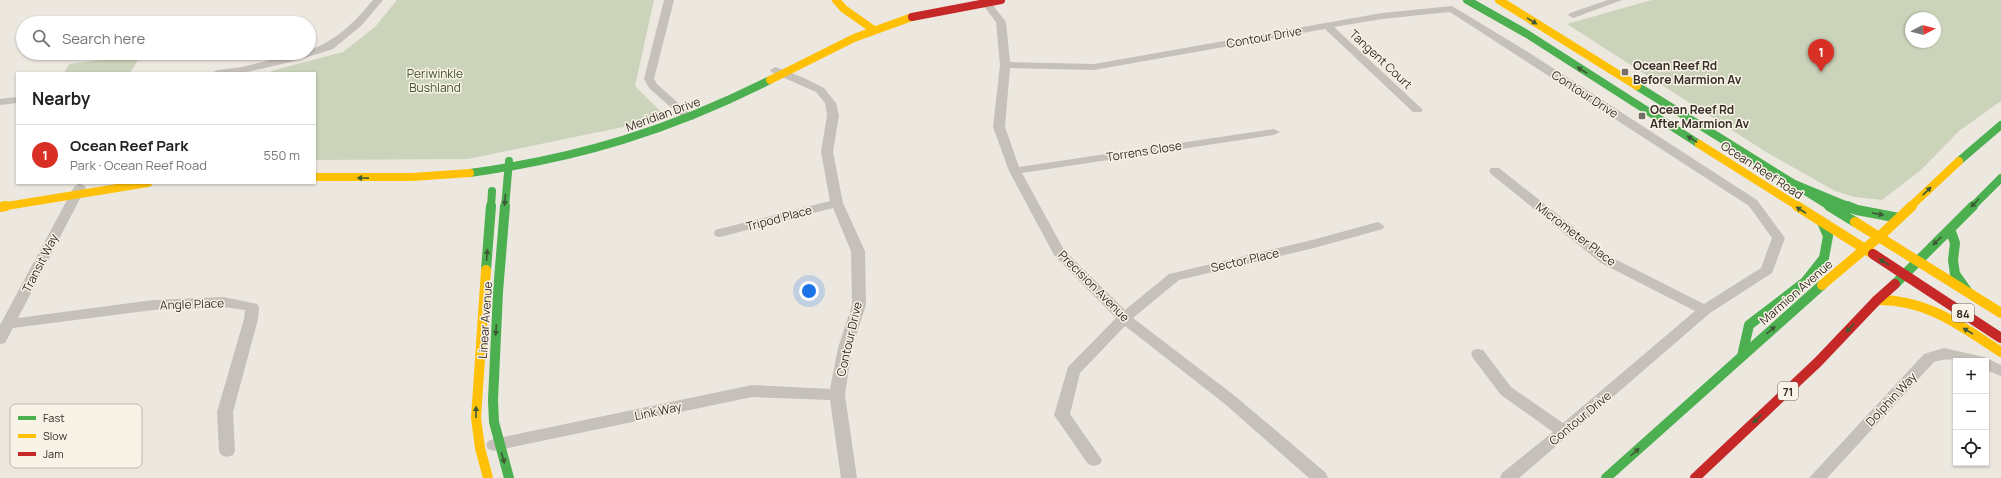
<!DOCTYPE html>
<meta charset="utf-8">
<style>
body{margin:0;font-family:Manrope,sans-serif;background:#f6f6f6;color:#222}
.controls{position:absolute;right:12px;bottom:12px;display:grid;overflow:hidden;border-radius:0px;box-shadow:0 1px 3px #0004}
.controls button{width:36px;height:36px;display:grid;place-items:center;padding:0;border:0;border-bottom:1px solid #e0e0e0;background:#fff;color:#222;font:20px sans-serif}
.compass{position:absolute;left:1905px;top:12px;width:36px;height:36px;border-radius:50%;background:#fff;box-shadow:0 1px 3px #0004;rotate:83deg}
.you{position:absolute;left:809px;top:291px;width:14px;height:14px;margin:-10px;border:3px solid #fff;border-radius:50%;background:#1a73e8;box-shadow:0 0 0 6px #1a73e833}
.badge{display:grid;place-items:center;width:26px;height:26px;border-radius:50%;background:#d93025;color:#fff;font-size:13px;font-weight:700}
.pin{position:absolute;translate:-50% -33px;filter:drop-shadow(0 1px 2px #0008)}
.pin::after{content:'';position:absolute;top:21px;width:14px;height:12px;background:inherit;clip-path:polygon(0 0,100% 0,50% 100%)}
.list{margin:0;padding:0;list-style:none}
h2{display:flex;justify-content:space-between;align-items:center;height:52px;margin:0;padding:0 16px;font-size:17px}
h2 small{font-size:13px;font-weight:400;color:#767676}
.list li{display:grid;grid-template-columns:26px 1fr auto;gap:12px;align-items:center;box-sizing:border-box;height:60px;padding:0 16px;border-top:1px solid #e0e0e0}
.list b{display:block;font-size:15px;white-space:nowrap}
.list p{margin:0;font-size:13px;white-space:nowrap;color:#767676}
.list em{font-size:13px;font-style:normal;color:#767676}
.icon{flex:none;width:22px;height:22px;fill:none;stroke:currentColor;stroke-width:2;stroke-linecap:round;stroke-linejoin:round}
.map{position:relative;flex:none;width:2001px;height:478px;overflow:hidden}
.search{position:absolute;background:#fff;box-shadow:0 1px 3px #0004;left:16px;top:16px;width:300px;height:44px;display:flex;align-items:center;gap:10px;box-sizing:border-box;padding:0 14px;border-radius:22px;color:#767676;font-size:15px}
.panel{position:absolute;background:#fff;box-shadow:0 1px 3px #0004;left:16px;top:72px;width:300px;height:112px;border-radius:0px}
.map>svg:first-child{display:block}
.green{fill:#cbd3ba;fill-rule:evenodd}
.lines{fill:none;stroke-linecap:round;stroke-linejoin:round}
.street{fill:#c5c0b9;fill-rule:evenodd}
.fast-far1{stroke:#4caf50;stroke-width:8}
.fast{stroke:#4caf50;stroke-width:10}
.slow-far1{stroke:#ffc107;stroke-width:8}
.slow{stroke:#ffc107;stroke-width:10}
.jam-far1{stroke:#c62828;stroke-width:8}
.jam{stroke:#c62828;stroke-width:10}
.oneway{fill:#3e5a35}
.poi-dot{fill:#766e68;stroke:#f9f3e7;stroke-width:1.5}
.labels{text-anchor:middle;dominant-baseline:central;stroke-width:3;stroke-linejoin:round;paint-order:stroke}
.shield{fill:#f9f3e7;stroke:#706861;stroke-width:1}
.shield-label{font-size:11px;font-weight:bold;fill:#362d27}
.street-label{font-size:12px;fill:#362d27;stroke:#f9f3e7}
.poi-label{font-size:12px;font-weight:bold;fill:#362d27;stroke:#f9f3e7;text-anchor:start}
.park-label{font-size:12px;fill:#41542b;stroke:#f9f3e7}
.key{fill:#f9f3e7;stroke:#beb8ad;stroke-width:1}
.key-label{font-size:11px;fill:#362d27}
</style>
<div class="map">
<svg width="2001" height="478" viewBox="0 0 2001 478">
<rect width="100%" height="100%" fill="#ece8e0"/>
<path class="green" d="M 397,0 L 654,0 L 635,86 L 662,113 L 623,127 L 468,159 L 315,160 L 315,73 L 271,73 L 271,71 L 343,52 L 375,27 Z
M 1652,0 L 2001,0 L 2001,101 L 1959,131 L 1921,170 L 1882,200 L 1854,197 L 1835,191 L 1766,152 L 1567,24 ZM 1911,18 L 1935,18 L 1935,42 L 1911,42 Z
M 141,55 L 130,73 L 64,73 L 69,64 Z"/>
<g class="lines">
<path class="street" d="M 373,0 L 383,0 L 362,25 L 333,49 L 295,61 L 243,73 L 212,73 L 217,70 L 242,67 L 299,53 L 309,53 L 309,50 C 336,41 355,22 373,0 Z
M 664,0 L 674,0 L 654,79 L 657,84 L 693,116 L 695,118 L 693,120 L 685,120 L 649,88 L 644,79 Z
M 979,0 L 989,0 L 1006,22 L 1010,62 L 1094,64 L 1382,13 L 1452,6 L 1528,52 L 1757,200 L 1785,238 L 1772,273 L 1710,313 L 1519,478 L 1500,478 L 1502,473 L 1553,432 L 1501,395 L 1473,358 L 1471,354 L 1473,350 L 1478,349 L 1483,350 L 1511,387 L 1563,423 L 1695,311 L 1601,263 L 1491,174 L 1489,171 L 1491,168 L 1499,168 L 1611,257 L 1704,304 L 1761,268 L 1772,238 L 1749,206 L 1450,12 L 1382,19 L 1334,27 L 1421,108 L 1423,110 L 1421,112 L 1413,112 L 1325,29 L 1094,70 L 1010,68 L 1005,127 L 1019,167 L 1274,129 L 1280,132 L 1274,135 L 1022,173 L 1064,250 L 1125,310 L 1169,274 L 1312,240 L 1378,222 L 1384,226 L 1383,229 L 1314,248 L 1179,280 L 1133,318 L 1235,396 L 1326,473 L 1328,478 L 1309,478 L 1225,404 L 1125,326 L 1080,373 L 1070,414 L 1102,460 L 1100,464 L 1094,466 L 1088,464 L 1054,415 L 1068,367 L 1116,318 L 1054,255 L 1009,171 L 993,127 L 1000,65 L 996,22 Z
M 1608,0 L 1622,0 L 1576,17 L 1573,18 L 1568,15 L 1570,13 Z
M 775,67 L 802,77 L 824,88 L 836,103 L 839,115 L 833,152 L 843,203 L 865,251 L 866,305 L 852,348 L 845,395 L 857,478 L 841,478 L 830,400 L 752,397 L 494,451 L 488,449 L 486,445 L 488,441 L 494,439 L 752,385 L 830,389 L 838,348 L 852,305 L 851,251 L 833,208 L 720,237 L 715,236 L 714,233 L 715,230 L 830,201 L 821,152 L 827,115 L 825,103 L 816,92 L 771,72 L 770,70 Z
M 17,97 L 17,103 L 0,105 L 0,99 Z
M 80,183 L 86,187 L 18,318 L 153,300 L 224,297 L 257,304 L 259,307 L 258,319 L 233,412 L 235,451 L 233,455 L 227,457 L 221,455 L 219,451 L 217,412 L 244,319 L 245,310 L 224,307 L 153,310 L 13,328 L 5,343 L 0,344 L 0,325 L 74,187 Z
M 1944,348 L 1984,357 L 2001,365 L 2001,376 L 1986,370 L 1986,361 C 1971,361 1947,357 1934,362 L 1827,478 L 1809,478 L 1924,354 Z"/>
<path class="fast-far1" d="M 1467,0 L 1527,34 L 1699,144
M 1637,86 L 1831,207
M 1959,161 L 2001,125
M 470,173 C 579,158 671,130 770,80
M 1792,183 L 1850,207
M 491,207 L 492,191
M 505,207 L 509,161
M 1972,207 L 2001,178"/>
<path class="fast" d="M 505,206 L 498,292 L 493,400 L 494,422 L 509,478
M 1829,206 L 1855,222
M 1847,206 L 1857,210 L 1899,218
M 1950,229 L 1955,243 L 1953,260 L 1955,274 L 1967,291
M 486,270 L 491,206
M 1895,284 L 1973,206
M 1742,356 L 1749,325 L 1805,282 L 1824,258 L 1828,236 L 1822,222
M 1606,478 L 1822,285"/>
<path class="slow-far1" d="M 836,0 L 844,9 L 874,30
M 1499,0 L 1637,86
M 770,80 L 854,38 L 912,17
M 1699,144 L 1799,207
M 315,177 L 412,177 L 470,173
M 0,207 L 148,183
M 1910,207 L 1959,161"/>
<path class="slow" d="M 1797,206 L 1873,254
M 0,207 L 6,206
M 1855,222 L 2001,313
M 486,270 L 476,418 L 480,448 L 488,478
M 1822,285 L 1880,236 L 1912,206
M 1877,300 C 1927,299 1961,326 2001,352"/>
<path class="jam-far1" d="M 912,17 L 1001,0"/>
<path class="jam" d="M 1873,254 L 2001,338
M 1695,478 L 1818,362 L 1877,300 L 1895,284"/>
</g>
<defs><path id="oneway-solid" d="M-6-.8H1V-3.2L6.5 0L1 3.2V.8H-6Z"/></defs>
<g class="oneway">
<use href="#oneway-solid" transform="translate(1532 21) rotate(32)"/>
<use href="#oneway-solid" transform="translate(1582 70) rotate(-147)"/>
<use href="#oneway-solid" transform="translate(1692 139) rotate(-147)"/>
<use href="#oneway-solid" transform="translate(363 178) rotate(-179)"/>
<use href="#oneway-solid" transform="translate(1927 191) rotate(-44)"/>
<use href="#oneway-solid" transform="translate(505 200) rotate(94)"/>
<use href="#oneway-solid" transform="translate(1975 203) rotate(135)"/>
<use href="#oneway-solid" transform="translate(1801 210) rotate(-147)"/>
<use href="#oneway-solid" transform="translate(1878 214) rotate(11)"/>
<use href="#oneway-solid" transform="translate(1937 241) rotate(137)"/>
<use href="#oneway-solid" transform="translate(487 255) rotate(-86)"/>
<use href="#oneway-solid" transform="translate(1884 262) rotate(-148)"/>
<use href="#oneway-solid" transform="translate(1850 328) rotate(133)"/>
<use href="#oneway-solid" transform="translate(496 330) rotate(94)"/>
<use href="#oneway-solid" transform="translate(1771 330) rotate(-41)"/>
<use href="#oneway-solid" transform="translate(1968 331) rotate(-149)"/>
<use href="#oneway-solid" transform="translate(476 412) rotate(-89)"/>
<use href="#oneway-solid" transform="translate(1757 419) rotate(137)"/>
<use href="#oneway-solid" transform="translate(1635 452) rotate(-42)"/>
<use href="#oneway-solid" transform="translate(503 458) rotate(74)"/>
</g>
<g class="poi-dot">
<rect x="1621" y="68" width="8" height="8" rx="2"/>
<rect x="1638" y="112" width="8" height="8" rx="2"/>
</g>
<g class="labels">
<g class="shield">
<rect x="1952" y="304" width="22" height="18" rx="3"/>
<rect x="1778" y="382" width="20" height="18" rx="3"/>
</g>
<g class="shield-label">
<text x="1963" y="313">84</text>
<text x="1788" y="391">71</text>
</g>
<g class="street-label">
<text transform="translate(1264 37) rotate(-10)">Contour Drive</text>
<text transform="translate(1381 59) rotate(43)">Tangent Court</text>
<text transform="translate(1585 94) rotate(33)">Contour Drive</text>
<text transform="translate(663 114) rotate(-20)">Meridian Drive</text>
<text transform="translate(1144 151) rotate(-9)">Torrens Close</text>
<text transform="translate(1762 170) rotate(33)">Ocean Reef Road</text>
<text transform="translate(779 218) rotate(-15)">Tripod Place</text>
<text transform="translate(1576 234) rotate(37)">Micrometer Place</text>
<text transform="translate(1245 260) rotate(-13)">Sector Place</text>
<text transform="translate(40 263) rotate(-63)">Transit Way</text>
<text transform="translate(1094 286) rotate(45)">Precision Avenue</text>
<text transform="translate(1796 292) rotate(-41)">Marmion Avenue</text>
<text transform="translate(192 304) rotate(-2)">Angle Place</text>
<text transform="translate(485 320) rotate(-86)">Linear Avenue</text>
<text transform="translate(849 339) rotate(-77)">Contour Drive</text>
<text transform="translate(1891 399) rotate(-47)">Dolphin Way</text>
<text transform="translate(658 411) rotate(-12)">Link Way</text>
<text transform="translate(1580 418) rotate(-40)">Contour Drive</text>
</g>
<g class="poi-label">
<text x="1633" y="65">Ocean Reef Rd<tspan x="1633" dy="14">Before Marmion Av</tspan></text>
<text x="1650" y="109">Ocean Reef Rd<tspan x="1650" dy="14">After Marmion Av</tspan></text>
</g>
<g class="park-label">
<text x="435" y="73">Periwinkle<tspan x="435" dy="14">Bushland</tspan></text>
</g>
</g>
<rect x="10" y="404" width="132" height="64" rx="6" class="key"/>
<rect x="18" y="416" width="18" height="4" fill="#4caf50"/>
<rect x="18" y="434" width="18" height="4" fill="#ffc107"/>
<rect x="18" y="452" width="18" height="4" fill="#c62828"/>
<g class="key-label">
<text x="43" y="422">Fast</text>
<text x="43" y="440">Slow</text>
<text x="43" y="458">Jam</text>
</g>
</svg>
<div class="controls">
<button>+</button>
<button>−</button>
<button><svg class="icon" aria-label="locate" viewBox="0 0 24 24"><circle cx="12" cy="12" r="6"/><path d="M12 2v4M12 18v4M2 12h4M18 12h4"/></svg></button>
</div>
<svg class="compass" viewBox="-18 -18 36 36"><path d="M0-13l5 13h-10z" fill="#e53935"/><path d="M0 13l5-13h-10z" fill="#767676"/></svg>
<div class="you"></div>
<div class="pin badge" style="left:1821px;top:72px">1</div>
<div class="search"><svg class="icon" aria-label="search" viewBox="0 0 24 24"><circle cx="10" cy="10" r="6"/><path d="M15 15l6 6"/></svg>Search here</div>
<section class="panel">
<h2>Nearby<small></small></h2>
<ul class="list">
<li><span class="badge">1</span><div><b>Ocean Reef Park</b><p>Park · Ocean Reef Road</p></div><em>550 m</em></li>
</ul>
</section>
</div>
